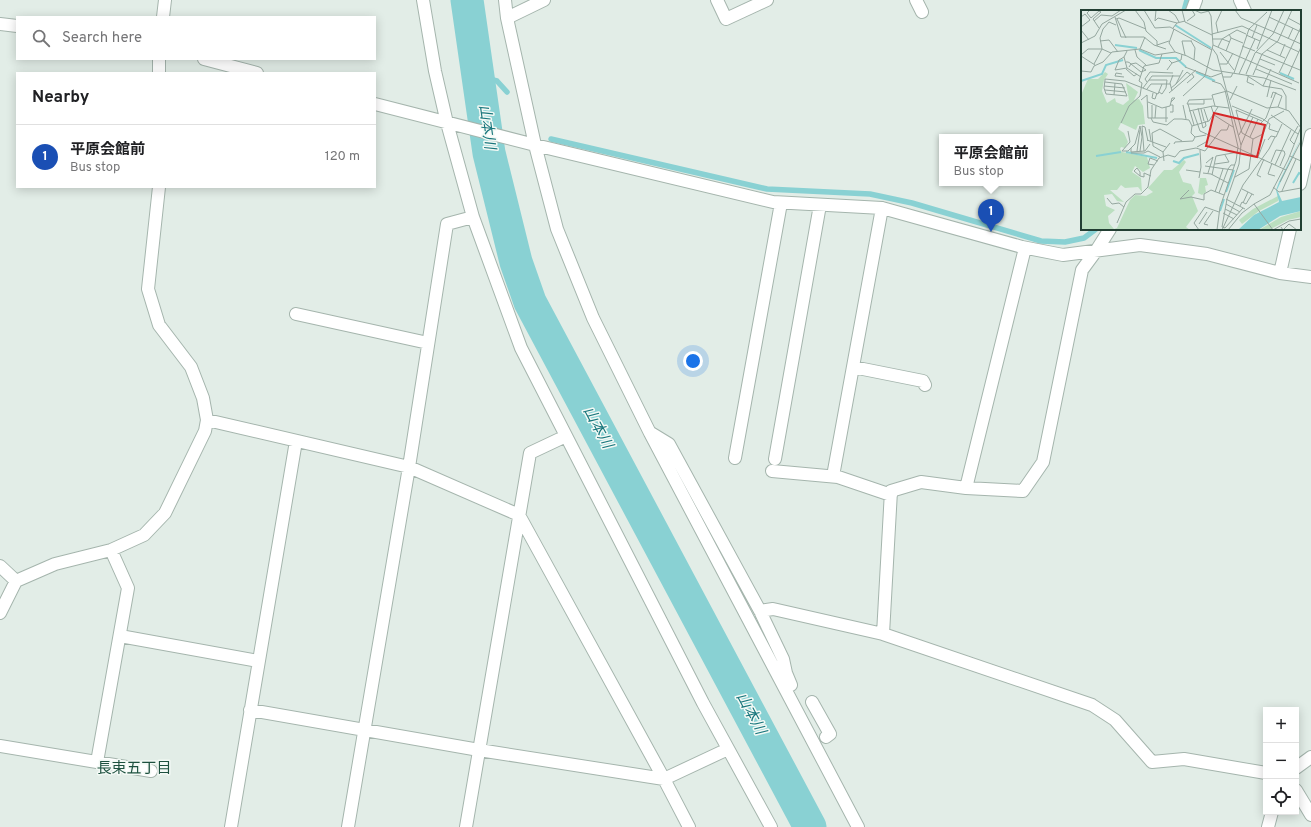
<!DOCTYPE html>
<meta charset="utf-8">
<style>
body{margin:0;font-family:Overpass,"Noto Sans JP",sans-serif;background:#f6f6f6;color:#202124}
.controls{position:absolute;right:12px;bottom:12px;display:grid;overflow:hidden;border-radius:0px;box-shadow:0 2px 10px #0003}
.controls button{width:36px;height:36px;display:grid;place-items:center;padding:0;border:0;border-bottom:1px solid #e0e0e0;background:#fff;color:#202124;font:20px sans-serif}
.you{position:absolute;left:693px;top:361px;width:14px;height:14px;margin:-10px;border:3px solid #fff;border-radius:50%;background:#1a73e8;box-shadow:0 0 0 6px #1a73e833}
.badge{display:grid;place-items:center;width:26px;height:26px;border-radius:50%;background:#80433b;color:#fff;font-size:13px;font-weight:700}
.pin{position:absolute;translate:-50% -33px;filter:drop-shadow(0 1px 2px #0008)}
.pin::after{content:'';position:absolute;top:21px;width:14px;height:12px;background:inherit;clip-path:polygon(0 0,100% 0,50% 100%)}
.popup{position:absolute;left:939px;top:134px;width:104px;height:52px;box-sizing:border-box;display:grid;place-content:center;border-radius:0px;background:#fff;filter:drop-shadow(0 1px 3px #0005);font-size:13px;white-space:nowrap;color:#757577}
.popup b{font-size:15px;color:#202124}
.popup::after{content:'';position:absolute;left:50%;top:100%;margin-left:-8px;border:8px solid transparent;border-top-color:#fff}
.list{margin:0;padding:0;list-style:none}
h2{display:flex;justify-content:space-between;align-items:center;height:52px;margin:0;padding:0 16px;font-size:17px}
h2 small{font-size:13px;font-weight:400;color:#757577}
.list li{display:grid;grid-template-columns:26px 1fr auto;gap:12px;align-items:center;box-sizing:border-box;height:64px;padding:0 16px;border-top:1px solid #e0e0e0}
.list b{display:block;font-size:15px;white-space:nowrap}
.list p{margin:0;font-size:13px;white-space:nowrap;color:#757577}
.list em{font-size:13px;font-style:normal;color:#757577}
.icon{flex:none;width:22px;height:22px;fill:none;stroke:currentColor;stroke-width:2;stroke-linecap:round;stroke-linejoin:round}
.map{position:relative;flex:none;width:1311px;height:827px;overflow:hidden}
.search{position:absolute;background:#fff;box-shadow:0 2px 10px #0003;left:16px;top:16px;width:360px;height:44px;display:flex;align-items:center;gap:10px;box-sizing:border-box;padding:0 14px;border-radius:0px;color:#757577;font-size:15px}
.panel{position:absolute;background:#fff;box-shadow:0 2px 10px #0003;left:16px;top:72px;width:360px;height:116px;border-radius:0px}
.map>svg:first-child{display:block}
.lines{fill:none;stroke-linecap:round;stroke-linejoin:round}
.stream{stroke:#89d1d3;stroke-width:5.5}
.river{stroke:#89d1d3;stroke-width:33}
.minor-casing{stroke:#a5b5ad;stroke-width:14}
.minor{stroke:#fff;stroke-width:12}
.labels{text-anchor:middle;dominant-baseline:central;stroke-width:3;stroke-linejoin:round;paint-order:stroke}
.water-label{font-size:15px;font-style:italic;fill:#1a777d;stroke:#f3f9f5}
.neighbourhood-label{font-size:15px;fill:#1d513f;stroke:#f3f9f5}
.inset-river{fill:none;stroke:#89d1d3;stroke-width:2}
.inset-road{fill:none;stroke:#95a79f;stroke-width:1}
.view{fill:#d62828;fill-opacity:0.15;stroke:#d62828;stroke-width:2}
.inset-edge{fill:none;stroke:#223f33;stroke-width:2}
</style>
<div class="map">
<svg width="1311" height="827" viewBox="0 0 1311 827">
<rect width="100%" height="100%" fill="#e2ede7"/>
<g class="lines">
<path class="stream" d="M 1184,11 L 1187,0
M 478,76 L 497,81 L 507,92
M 551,139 L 767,189 L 870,194 L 912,203 L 1041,241 L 1065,242 L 1084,238 L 1096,229"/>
<path class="river" d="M 467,0 L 489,153 L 516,262 L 530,302 L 810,827"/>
<defs>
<path id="minor" d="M 423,0 L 435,71 L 447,123 L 473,217 L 521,348 L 703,703 L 771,827
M 505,0 L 507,18 L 535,145 L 557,229 L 593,318 L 650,433 L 858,827
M 717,0 L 726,19 L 767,0
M 916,0 L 922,12
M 1240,0 L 1245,11
M 1192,11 L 1196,0
M 163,17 L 165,0
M 507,18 L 544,0
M 0,24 L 17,26
M 204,59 L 257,73
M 159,73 L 159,59
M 375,104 L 535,145 L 773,202 L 882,208 L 1022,247 L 1063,255 L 1140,245 L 1207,254 L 1280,273 L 1311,277
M 1300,184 L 1311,135
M 1280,273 L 1290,229
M 296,314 L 428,343
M 853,367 L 923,381 L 925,385
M 207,420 L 409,467 L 519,515 L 664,779 L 689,827
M 651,433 L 669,444 L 760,611 L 783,659 L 786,673 L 791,685
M 735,458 L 781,203
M 775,459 L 820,205
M 772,471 L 838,477 L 891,495
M 833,476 L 882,208
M 966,488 L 1025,248
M 0,566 L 16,581
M 760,611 L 773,609 L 883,634 L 1092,705 L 1115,720 L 1152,762 L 1184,759 L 1266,773
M 0,613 L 16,581 L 55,564 L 111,550 L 144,535 L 165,513 L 205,431 L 207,420 L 203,398 L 191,367 L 159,325 L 148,289 L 159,187
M 883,634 L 891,491 L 921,482 L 966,488 L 1023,491 L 1043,462 L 1082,270 L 1096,251 L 1110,229
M 120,636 L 258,661
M 812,702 L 830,734 L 826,737
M 250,710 L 479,750 L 664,779 L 728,749
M 0,746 L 151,771
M 97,762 L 128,588 L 111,550
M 1296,768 L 1311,757
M 1296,790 L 1311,815
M 231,827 L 296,441
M 348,827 L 409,467 L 447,224 L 473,217
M 466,827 L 530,453 L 566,436
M 1268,827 L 1272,812"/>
</defs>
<use href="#minor" class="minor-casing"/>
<use href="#minor" class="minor"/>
</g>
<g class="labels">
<g class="water-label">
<text transform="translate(486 127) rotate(82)">山本川</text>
<text transform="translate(597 428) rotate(62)">山本川</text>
<text transform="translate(750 714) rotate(62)">山本川</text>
</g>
<g class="neighbourhood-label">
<text x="134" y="769">長束五丁目</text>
</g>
</g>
<g transform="translate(1081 10)">
<rect width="220" height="220" fill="#e2ede7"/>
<path d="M 24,62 L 27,64 L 23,70 L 21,81 L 26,93 L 34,88 L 35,92 L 42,95 L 48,90 L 45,73 L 57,82 L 53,90 L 58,89 L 62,96 L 64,114 L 57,115 L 55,120 L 40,113 L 37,119 L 43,123 L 47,132 L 44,138 L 40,137 L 39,139 L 41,142 L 66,147 L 69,158 L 62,162 L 54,156 L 51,162 L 60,168 L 61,182 L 57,177 L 44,178 L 40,175 L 36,180 L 29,180 L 43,192 L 36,191 L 31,184 L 23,185 L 25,196 L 34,200 L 27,206 L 28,213 L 33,219 L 36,218 L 49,190 L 54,185 L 65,186 L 72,182 L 67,178 L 83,160 L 91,160 L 103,150 L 105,152 L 98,162 L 102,172 L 110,174 L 114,183 L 111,186 L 117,201 L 105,217 L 109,220 L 0,220 L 0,85 L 7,69 L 17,69 ZM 119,168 L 125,168 L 127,175 L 124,176 L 125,182 L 121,185 L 117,183 ZM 197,186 L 197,191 L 178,201 L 161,214 L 158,210 L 172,199 ZM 220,201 L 220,207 L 207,210 L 188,220 L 178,220 L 200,207 Z" fill="#bbdfc0"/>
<path d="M 220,128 L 196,180 L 201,191 L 220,187 L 220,201 L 199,206 L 177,220 L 157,220 L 173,205 L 198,192 L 195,180 L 198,172 Z" fill="#89d1d3"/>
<path class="inset-river" d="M 94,15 L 130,38M 34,35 L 56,38M 58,40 L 75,48 L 95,48 L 105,57M 115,62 L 134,71M 199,63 L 213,69M 0,71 L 21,64 L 25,55 L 42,50M 45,142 L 76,148M 15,146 L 40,142M 92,151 L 98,153 L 103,148 L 118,144M 212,173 L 218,163 L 220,164M 145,182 L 153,160M 139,201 L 143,189"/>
<path class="inset-road" d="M 9,0 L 6,3 L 10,8 L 18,1M 54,0 L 63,12 L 65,21 L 76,31 L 76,36M 63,0 L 74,18 L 89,17 L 131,40M 75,0 L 74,11 L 77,8 L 96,13M 87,0 L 94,5 L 98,12M 101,0 L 104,12 L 131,25M 113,0 L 120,3 L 128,1M 154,0 L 160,8 L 193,22M 0,7 L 4,4 L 9,10 L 0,17M 34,7 L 40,27 L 63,27 L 73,35 L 85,39M 188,7 L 220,22M 207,8 L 220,15M 35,9 L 38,8 L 65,19M 36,9 L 45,28M 13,11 L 20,5 L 31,6 L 40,0M 106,11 L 114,5 L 111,0M 18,18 L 12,9 L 20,2 L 18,1M 92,18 L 96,13 L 104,11M 93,19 L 88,33 L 94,42 L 106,46 L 132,60 L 183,68 L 215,80M 0,20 L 8,30M 193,22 L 220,34M 137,23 L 135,13 L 141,0M 131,24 L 161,16 L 218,42M 148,24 L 150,28 L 162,33M 165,25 L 179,31M 171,28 L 176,15M 131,29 L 141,29 L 149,32M 207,29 L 212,18M 19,31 L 28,30 L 37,42M 110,31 L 114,38 L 113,50M 0,33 L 14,26 L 21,14 L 45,0M 76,35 L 88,31M 132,35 L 218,73M 161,36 L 174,41M 137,37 L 141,29 L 156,20 L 165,24M 131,38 L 136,45 L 160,135 L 158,154 L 146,189M 21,39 L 19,28 L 22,19 L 28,12 L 35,15M 59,39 L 64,27M 176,39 L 191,0M 54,40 L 56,47 L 65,55M 186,40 L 204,48M 46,41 L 43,47 L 46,58 L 60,67M 145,41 L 150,28M 139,42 L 153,60M 175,42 L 219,60M 0,45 L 7,39 L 21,39 L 30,43M 104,45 L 101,31 L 111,31M 0,46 L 14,55M 199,46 L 204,34M 43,47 L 38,50 L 34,60 L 46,58M 179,49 L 194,55M 45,52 L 47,52 L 49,53 L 50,54 L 60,62 L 65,60 L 55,53 L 50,54 L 48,57M 91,53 L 100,50 L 101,44M 13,54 L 21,39M 139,54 L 146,54 L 152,43M 13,56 L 22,52 L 31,42 L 59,39 L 74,45 L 94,42M 104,57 L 130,67 L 141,63M 45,59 L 53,66 L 56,64M 175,59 L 211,74M 86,60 L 91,53 L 88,50M 0,61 L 10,62 L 13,56M 153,63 L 168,19 L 186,2M 198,63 L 220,17M 41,64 L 35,63 L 34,66 L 43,67M 158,64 L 174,29M 165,64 L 174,43 L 192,24 L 203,0M 165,65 L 182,76 L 201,79 L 205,86 L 205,100M 172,65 L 181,44 L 197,31 L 211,0M 207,66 L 220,37M 142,67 L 150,67 L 152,63M 167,67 L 166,72 L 173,75M 68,70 L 86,70 L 85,78 L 81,84 L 78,82M 131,71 L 140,74 L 144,80 L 157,137 L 155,151 L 139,197 L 136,220M 24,72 L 41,74 L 46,86 L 25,84 L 23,78 L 24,70 L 24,69 L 44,71 L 77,84 L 81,74M 66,72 L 64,69 L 69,62 L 92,63M 106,73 L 113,67 L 111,64M 95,74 L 106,62 L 110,65M 23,76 L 44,78M 182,76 L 190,59M 62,78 L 71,66 L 99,66M 90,78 L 95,74 L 102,60M 66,79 L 70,74 L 89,74M 24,80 L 45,82M 91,81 L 89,73 L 92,65M 72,83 L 71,88 L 74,89 L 76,83M 88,83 L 115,60M 33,85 L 34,73M 102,86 L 124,66 L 132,35 L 130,6 L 127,0M 186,87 L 190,70M 190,88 L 192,82 L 201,86 L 197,97M 60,90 L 66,85 L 67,108 L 87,108M 123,90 L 123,94 L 106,94 L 108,90 L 131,89M 149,90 L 156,76M 67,92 L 81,98 L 89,96 L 91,88 L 94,88 L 90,92M 107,94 L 113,115M 71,95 L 71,108M 102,95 L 105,109M 130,96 L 133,105 L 152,117M 134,96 L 131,85 L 146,81 L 186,98 L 197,97 L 208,101 L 220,118M 151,96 L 182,109 L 189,114 L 188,119 L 197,122M 85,97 L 85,112M 117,98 L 122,118 L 125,116 L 124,111M 120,99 L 123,111M 123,99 L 127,111M 155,100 L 161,123 L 172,129M 155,100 L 181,111M 108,101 L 132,96 L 148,98M 112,101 L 119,121 L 205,160M 89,102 L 92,102 L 92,95 L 89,95M 190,105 L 217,124M 70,108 L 72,112 L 86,115 L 93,109 L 101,109 L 108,110 L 111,116 L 128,111 L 137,97M 74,108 L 75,96M 40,113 L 48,96 L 59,86 L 61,73 L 58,71 L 63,56 L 78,53 L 81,44M 180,113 L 185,108 L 195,82M 111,116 L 110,123 L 114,127M 68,119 L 70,131M 47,121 L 49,132 L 41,141 L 47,141 L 54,134 L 59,116 L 61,127 L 59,141M 158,125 L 171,99M 169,127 L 177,109M 66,130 L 85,137M 187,130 L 190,126 L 195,127 L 201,114M 93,134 L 94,132 L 112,131 L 114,127 L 125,125M 213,134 L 209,130 L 217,116M 160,135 L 172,107M 116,137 L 125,132 L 129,125M 50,138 L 50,142 L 64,141 L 69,134M 56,141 L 59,120M 63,141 L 61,116 L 64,117 L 67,131M 82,142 L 72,136 L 71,123 L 79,119 L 101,131M 50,143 L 63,143M 63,143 L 67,141 L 79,147M 209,146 L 220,151M 177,147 L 184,129M 83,151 L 82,142 L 89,133M 190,152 L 195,140 L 203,141 L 204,144 L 199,156M 125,153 L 132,147 L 127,163M 191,153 L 187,164 L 194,166M 134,154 L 148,152 L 144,145M 73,155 L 67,154 L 69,148 L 77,151M 194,155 L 210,120M 124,156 L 152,160M 56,158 L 59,162 L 59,166 L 53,161 ZM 105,160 L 119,162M 122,163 L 130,164 L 147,173M 131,165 L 135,146 L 157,142M 59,166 L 63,167 L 63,163 L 70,166M 154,167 L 168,159 L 172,129 L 182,124 L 188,109 L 203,101M 180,167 L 176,165 L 183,149M 118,168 L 120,157 L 119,140M 199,172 L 220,131M 192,177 L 198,182 L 220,178M 161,179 L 173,185M 108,180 L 99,189 L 110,187 L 123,190 L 123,184 L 130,180 L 143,185M 201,181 L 215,149M 134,182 L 142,159M 138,183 L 147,159 L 150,155 L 154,155M 26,188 L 31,194 L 38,193 L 43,197M 145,189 L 164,199M 146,189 L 141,217 L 144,218 L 162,198M 162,193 L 167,182M 145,194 L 159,202M 159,196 L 161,192 L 165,194 L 171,184M 144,199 L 156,205M 142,203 L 153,209M 36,213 L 45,192 L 54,184 L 60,184 L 67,177 L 70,160 L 78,148 L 87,145 L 94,147 L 99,141 L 115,138 L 124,141 L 140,120 L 146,120 L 148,115M 118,214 L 126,202M 127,215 L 123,214 L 132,201M 200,217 L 202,220 L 208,214 L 216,220M 118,220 L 113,213 L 124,197 L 138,202M 141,220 L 162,175 L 188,139 L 194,127M 147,220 L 161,203 L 173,194M 192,220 L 208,211 L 220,209M 192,220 L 173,194 L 189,185 L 207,150 L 220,117"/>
<path class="view" d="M 133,103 L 184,115 L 176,147 L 125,136 Z"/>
<rect width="220" height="220" class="inset-edge"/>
</g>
</svg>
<div class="controls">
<button>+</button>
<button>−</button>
<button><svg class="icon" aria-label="locate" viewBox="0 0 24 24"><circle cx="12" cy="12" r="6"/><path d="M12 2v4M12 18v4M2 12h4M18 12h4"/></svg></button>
</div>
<div class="you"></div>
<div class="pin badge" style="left:991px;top:232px;background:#1a4fb4">1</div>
<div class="popup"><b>平原会館前</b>Bus stop</div>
<div class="search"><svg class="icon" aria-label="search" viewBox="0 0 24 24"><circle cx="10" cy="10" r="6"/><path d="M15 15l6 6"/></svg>Search here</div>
<section class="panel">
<h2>Nearby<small></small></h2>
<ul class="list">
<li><span class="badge" style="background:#1a4fb4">1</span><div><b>平原会館前</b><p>Bus stop</p></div><em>120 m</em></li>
</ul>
</section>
</div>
